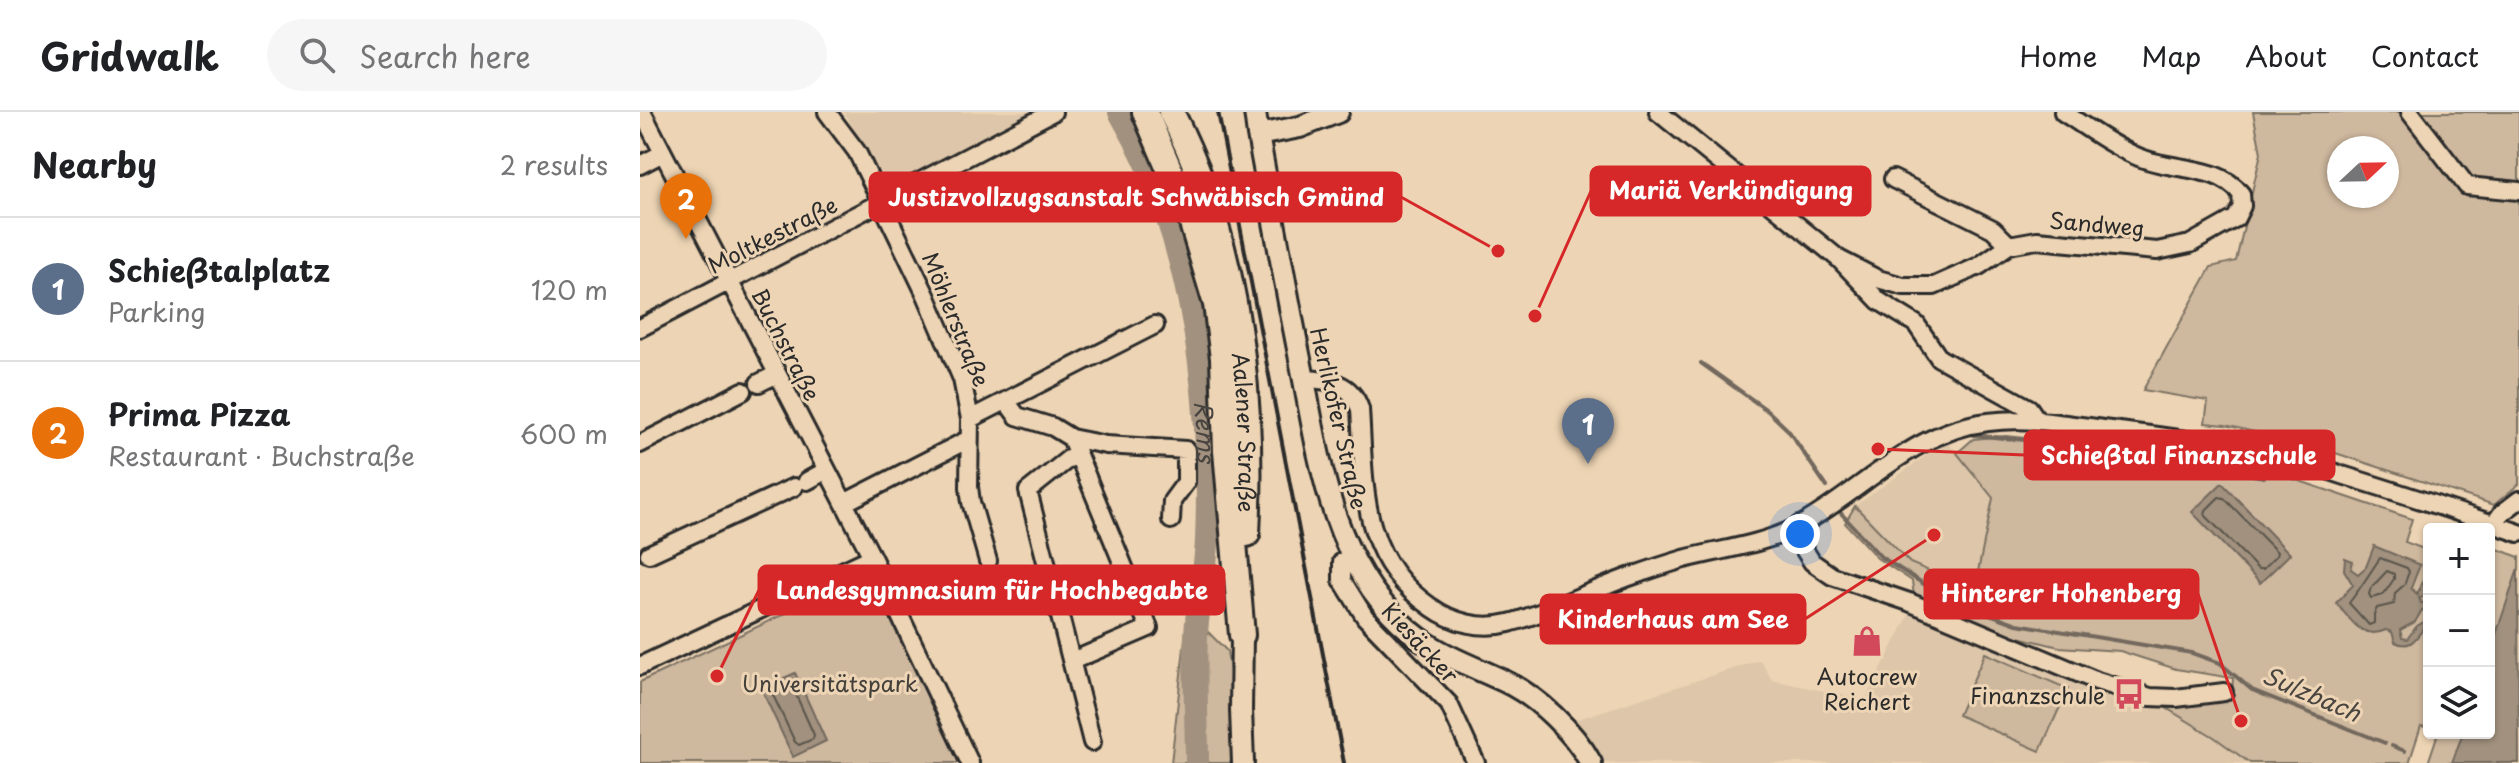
<!DOCTYPE html>
<meta charset="utf-8">
<style>
body{margin:0;font-family:"Playpen Sans",sans-serif;background:#f6f6f6;color:#202124}
.controls{position:absolute;right:24px;bottom:24px;display:grid;overflow:hidden;border-radius:8px;box-shadow:0 2px 6px #0004}
.controls button{width:72px;height:72px;display:grid;place-items:center;padding:0;border:0;border-bottom:2px solid #e0e0e0;background:#fff;color:#202124;font:40px sans-serif}
.compass{position:absolute;left:1687px;top:24px;width:72px;height:72px;border-radius:50%;background:#fff;box-shadow:0 2px 6px #0004;rotate:68deg}
.you{position:absolute;left:1160px;top:422px;width:28px;height:28px;margin:-20px;border:6px solid #fff;border-radius:50%;background:#1a73e8;box-shadow:0 0 0 12px #1a73e833}
.badge{display:grid;place-items:center;width:52px;height:52px;border-radius:50%;background:#7c3aed;color:#fff;font-size:26px;font-weight:700}
.pin{position:absolute;translate:-50% -66px;filter:drop-shadow(0 2px 4px #0008)}
.pin::after{content:'';position:absolute;top:42px;width:28px;height:24px;background:inherit;clip-path:polygon(0 0,100% 0,50% 100%)}
.list{margin:0;padding:0;list-style:none}
h2{display:flex;justify-content:space-between;align-items:center;height:104px;margin:0;padding:0 32px;font-size:34px}
h2 small{font-size:26px;font-weight:400;color:#757577}
.list li{display:grid;grid-template-columns:52px 1fr auto;gap:24px;align-items:center;box-sizing:border-box;height:144px;padding:0 32px;border-top:2px solid #e0e0e0}
.list b{display:block;font-size:30px;white-space:nowrap}
.list p{margin:0;font-size:26px;white-space:nowrap;color:#757577}
.list em{font-size:26px;font-style:normal;color:#757577}
.icon{flex:none;width:44px;height:44px;fill:none;stroke:currentColor;stroke-width:2;stroke-linecap:round;stroke-linejoin:round}
.map{position:relative;flex:none;width:1879px;height:651px;overflow:hidden}
header{display:flex;align-items:center;gap:48px;box-sizing:border-box;height:112px;padding:0 40px;background:#fff;border-bottom:2px solid #e0e0e0}
header strong{font-size:38px}
nav{display:flex;gap:44px;margin-inline-start:auto;font-size:28px}
.search{width:560px;height:72px;background:#f6f6f6;display:flex;align-items:center;gap:20px;box-sizing:border-box;padding:0 28px;border-radius:44px;color:#757577;font-size:30px}
main{display:flex}
aside{flex:1;background:#fff}
.map>svg:first-child{display:block}
.built{fill:#ddc6a9}
.green{fill:#ceb89e;stroke:#7c7264;stroke-width:2;fill-rule:evenodd}
.water{fill:#a1917e;stroke:#72685d;stroke-width:2}
.lines{fill:none;stroke-linecap:round;stroke-linejoin:round}
.shore{stroke:#5a544c;stroke-width:2}
.stream{stroke:#72685d;stroke-width:4}
.river{stroke:#a1917e;stroke-width:24}
.minor-casing{stroke:#2b2b2b;stroke-width:22}
.major-casing{stroke:#2b2b2b;stroke-width:26}
.highway-casing{stroke:#2b2b2b;stroke-width:30}
.minor{stroke:#edd4b4;stroke-width:16}
.major{stroke:#edd4b4;stroke-width:20}
.highway{stroke:#edd4b4;stroke-width:24}
.rail{stroke:#2b2b2b;stroke-width:4}
.labels{text-anchor:middle;dominant-baseline:central;stroke-width:6;stroke-linejoin:round;paint-order:stroke}
.street-label{font-size:22px;fill:#2b2b2b;stroke:#edd4b4}
.poi-label{font-size:22px;fill:#2b2b2b;stroke:#edd4b4}
.park-label{font-size:22px;fill:#43403c;stroke:#edd4b4}
.water-label{font-size:24px;font-style:italic;fill:#484440;stroke:#edd4b4}
.leader{fill:none;stroke:#d62828;stroke-width:3}
.callout-dot{fill:#d62828;stroke:#edd4b4;stroke-width:3}
.callout{fill:#d62828;stroke:#d62828;stroke-width:3}
.callout-label{font-size:24px;text-anchor:middle;font-weight:bold;fill:#fff}
</style>
<header>
<strong>Gridwalk</strong>
<div class="search"><svg class="icon" aria-label="search" viewBox="0 0 24 24"><circle cx="10" cy="10" r="6"/><path d="M15 15l6 6"/></svg>Search here</div>
<nav><a>Home</a><a>Map</a><a>About</a><a>Contact</a></nav>
</header>
<main>
<aside>
<h2>Nearby<small>2 results</small></h2>
<ul class="list">
<li><span class="badge" style="background:#5c6f8a">1</span><div><b>Schießtalplatz</b><p>Parking</p></div><em>120 m</em></li>
<li><span class="badge" style="background:#e8710a">2</span><div><b>Prima Pizza</b><p>Restaurant · Buchstraße</p></div><em>600 m</em></li>
</ul>
</aside>
<div class="map">
<svg width="1879" height="651" viewBox="0 0 1879 651">
<rect width="100%" height="100%" fill="#edd4b4"/>
<filter id="ink" filterUnits="userSpaceOnUse"><feTurbulence type="fractalNoise" baseFrequency=".0125" numOctaves="2"/><feDisplacementMap in="SourceGraphic" scale="16" xChannelSelector="R" yChannelSelector="G"/><feConvolveMatrix kernelMatrix="1 2 1 2 8 2 1 2 1" color-interpolation-filters="sRGB"/></filter>
<g filter="url(#ink)">
<path class="built" d="M 204,0 L 391,0 L 245,78 Z
M 1309,332 L 1353,386 L 1338,460 L 1332,477 L 1270,451 L 1215,394 L 1301,333 Z
M 1271,499 L 1521,593 L 1574,625 L 1610,651 L 962,651 L 935,608 L 1120,548 L 1132,568 L 1225,588 Z"/>
<path class="green" d="M 1613,0 L 1879,0 L 1879,372 L 1854,393 L 1674,334 L 1585,313 L 1565,311 L 1568,289 L 1503,278 L 1571,155 L 1596,149 L 1621,41 ZM 1699,36 L 1747,36 L 1747,84 L 1699,84 Z
M 1366,324 L 1558,342 L 1621,356 L 1772,407 L 1765,430 L 1789,439 L 1789,616 L 1781,614 L 1769,651 L 1610,651 L 1574,625 L 1521,593 L 1271,499 L 1274,484 L 1272,469 L 1237,446 L 1205,411 L 1215,394 L 1270,451 L 1332,477 L 1338,460 L 1353,386 L 1317,341 L 1333,327 ZM 1346,517 L 1419,535 L 1480,539 L 1536,557 L 1593,566 L 1592,584 L 1516,582 L 1399,543 Z
M 1849,434 L 1879,445 L 1879,458 L 1849,543 Z
M 229,462 L 319,651 L 0,651 L 0,570 Z
M 548,500 L 587,539 L 590,560 L 596,651 L 531,651 Z
M 1345,541 L 1428,577 L 1400,639 L 1318,603 Z
M 1798,621 L 1823,621 L 1812,651 L 1788,651 Z"/>
<path class="water" d="M 1582,371 L 1650,442 L 1620,471 L 1552,400 Z
M 1734,434 L 1780,453 L 1771,476 L 1777,482 L 1782,470 L 1789,470 L 1789,483 L 1779,486 L 1781,491 L 1789,491 L 1789,500 L 1782,498 L 1775,510 L 1760,518 L 1762,526 L 1767,527 L 1777,514 L 1789,507 L 1789,512 C 1776,521 1775,539 1755,530 L 1752,520 L 1746,518 C 1721,529 1711,507 1696,491 L 1713,473 L 1704,458 L 1705,446 L 1713,449 L 1711,457 L 1718,462 L 1726,455 Z
M 1878,457 L 1879,651 L 1812,651 L 1823,621 L 1849,621 L 1849,543 Z
M 155,561 L 186,629 L 153,645 L 121,576 Z"/>
<g class="lines">
<path class="shore" d="M 1579,385 L 1584,386 L 1637,440 L 1636,444 L 1623,457 L 1618,457 L 1565,403 L 1566,398 Z
M 1740,446 L 1767,456 L 1769,460 L 1764,473 L 1755,481 L 1754,492 L 1737,496 L 1734,502 L 1734,511 L 1729,513 L 1709,491 C 1721,476 1729,462 1740,446 Z
M 1747,459 L 1754,462 L 1754,467 L 1743,483 L 1731,486 L 1729,482 L 1731,476 Z
M 148,573 L 152,574 L 174,623 L 173,627 L 159,633 L 155,630 L 133,583 L 135,579 Z"/>
<path class="stream" d="M 1061,251 L 1128,299 L 1148,318 L 1187,375
M 1329,320 L 1333,323 L 1476,337 L 1624,365
M 1199,399 L 1241,445 L 1306,486 L 1377,512 L 1552,541 L 1580,551 L 1612,578 L 1745,631
M 1752,634 L 1765,639"/>
<path class="river" id="s1" d="M 480,0 C 490,18 500,35 508,54 C 558,171 572,302 567,428 C 566,460 557,492 556,524 C 554,566 557,609 557,651"/>
<defs>
<path id="minor" d="M 2,0 L 232,445 L 330,651
M 187,0 L 217,40 L 286,183 L 322,267 L 330,307 L 329,375 L 331,390 L 348,449
M 1018,0 L 1199,147 L 1239,189 L 1276,212 L 1299,246 L 1389,296 L 1398,309
M 1770,0 L 1827,74 L 1879,79
M 0,53 L 23,41
M 1253,67 L 1353,117 L 1369,133
M 1199,147 L 1238,167 L 1263,174 L 1294,174 L 1339,154 L 1369,133 L 1397,128 L 1517,139 L 1550,132 L 1596,106 L 1602,94 L 1601,82 C 1579,53 1536,59 1504,47 C 1481,40 1444,14 1423,0
M 0,216 L 413,0
M 664,267 C 690,268 711,270 720,297 C 725,374 719,446 791,495 C 813,511 842,518 869,511 C 911,500 951,478 992,464 C 1009,458 1027,452 1044,447 C 1083,437 1121,433 1157,415 C 1222,380 1271,319 1348,310 C 1391,304 1436,314 1479,319 C 1533,326 1588,333 1642,345 C 1667,350 1691,360 1715,367 C 1770,384 1824,402 1879,421
M 119,271 L 137,262
M 366,289 L 377,304 L 413,315 L 431,326 L 466,333 L 546,338 L 546,370 L 532,389 L 531,408
M 330,307 L 515,213
M 431,326 L 509,516 L 432,549
M 0,332 L 103,279
M 436,341 L 388,379 L 452,630
M 167,369 L 187,358
M 204,391 L 329,327
M 1854,412 L 1862,401 L 1879,388
M 1159,413 L 1160,431 L 1172,450 L 1192,464 L 1269,490 L 1457,569 L 1510,585 L 1536,586 L 1584,580
M 9,442 L 154,375
M 712,443 L 702,450 L 702,468 L 725,505 L 809,592 L 836,651
M 0,554 L 232,445"/>
<path id="major" d="M 615,0 L 618,23 C 631,94 644,166 658,237 C 677,330 687,441 760,510 C 794,542 824,550 864,569 C 897,584 934,620 951,651
M 618,23 L 660,15 L 698,0
M 602,523 L 601,598 L 603,651"/>
<g id="highway">
<path d="M 505,0 L 551,108 L 576,192 L 583,246 L 586,339 L 602,523"/>
<path id="s2" d="M 531,0 C 598,130 614,277 607,422"/>
</g>
</defs>
<use href="#minor" class="minor-casing"/>
<use href="#major" class="major-casing"/>
<use href="#highway" class="highway-casing"/>
<use href="#minor" class="minor"/>
<use href="#major" class="major"/>
<use href="#highway" class="highway"/>
<path class="rail" d="M 578,0 L 704,651"/>
</g>
</g>
<defs>
<symbol id="shop-bare" viewBox="-9 -9 18 18"><path d="M-5-2.5h2.3a2.7 3.5 0 0 1 5.4 0H5L5.5 6h-11ZM-1.5-2.5h3a1.5 2.3 0 0 0-3 0Z" fill="#d1495b" stroke="#edd4b4" stroke-width="2.5" paint-order="stroke"/></symbol>
<symbol id="bus-bare" viewBox="-9 -9 18 18"><path d="M-5-6H5V4H4V6H2V4H-2V6H-4V4H-5ZM-3.5-4V0h7V-4ZM-3.5 1.2v1.5H-2V1.2ZM2 1.2v1.5H3.5V1.2Z" fill="#d1495b" stroke="#edd4b4" stroke-width="2.5" paint-order="stroke"/></symbol>
</defs>
<g fill-rule="evenodd">
<use href="#shop-bare" x="1205" y="507" width="44" height="44"/>
<use href="#bus-bare" x="1467" y="560" width="44" height="44"/>
</g>
<g class="labels">
<g class="street-label">
<text transform="translate(1457 111) rotate(5)">Sandweg</text>
<text transform="translate(132 122) rotate(-27)">Moltkestraße</text>
<text transform="translate(317 207) rotate(68)">Möhlerstraße</text>
<text transform="translate(147 232) rotate(63)">Buchstraße</text>
<text transform="translate(700 306) rotate(77)">Herlikofer Straße</text>
<text stroke="none"><textPath href="#s2" startOffset="332">Aalener Straße</textPath></text>
<text transform="translate(781 530) rotate(47)">Kiesäcker</text>
</g>
<g class="poi-label">
<text x="1227" y="563">Autocrew<tspan x="1227" dy="25">Reichert</tspan></text>
<text x="1465" y="582" text-anchor="end">Finanzschule</text>
</g>
<g class="park-label">
<text x="190" y="570">Universitätspark</text>
</g>
<g class="water-label">
<text stroke="none"><textPath href="#s1" startOffset="334">Rems</textPath></text>
<text transform="translate(1672 581) rotate(23)">Sulzbach</text>
</g>
</g>
<path class="leader" d="M895 204L951 79M858 139L761 85M1238 337L1385 343M77 564L119 478M1601 609L1558 482M1294 423L1165 507"/>
<g class="callout-dot">
<circle cx="895" cy="204" r="8"/>
<circle cx="858" cy="139" r="8"/>
<circle cx="1238" cy="337" r="8"/>
<circle cx="77" cy="564" r="8"/>
<circle cx="1601" cy="609" r="8"/>
<circle cx="1294" cy="423" r="8"/>
</g>
<g class="callout">
<rect x="951" y="55" width="279" height="48" rx="8"/>
<rect x="230" y="61" width="531" height="48" rx="8"/>
<rect x="1385" y="319" width="309" height="48" rx="8"/>
<rect x="119" y="454" width="465" height="48" rx="8"/>
<rect x="1285" y="458" width="273" height="48" rx="8"/>
<rect x="901" y="483" width="264" height="48" rx="8"/>
</g>
<g class="callout-label">
<text x="1091" y="87">Mariä Verkündigung</text>
<text x="496" y="94">Justizvollzugsanstalt Schwäbisch Gmünd</text>
<text x="1539" y="352">Schießtal Finanzschule</text>
<text x="352" y="487">Landesgymnasium für Hochbegabte</text>
<text x="1421" y="490">Hinterer Hohenberg</text>
<text x="1033" y="516">Kinderhaus am See</text>
</g>
</svg>
<div class="controls">
<button>+</button>
<button>−</button>
<button><svg class="icon" aria-label="layers" viewBox="0 0 24 24"><path d="M12 4l9 5-9 5-9-5zM3 14l9 5 9-5"/></svg></button>
</div>
<svg class="compass" viewBox="-18 -18 36 36"><path d="M0-13l5 13h-10z" fill="#e53935"/><path d="M0 13l5-13h-10z" fill="#757577"/></svg>
<div class="you"></div>
<div class="pin badge" style="left:948px;top:352px;background:#5c6f8a">1</div>
<div class="pin badge" style="left:46px;top:127px;background:#e8710a">2</div>
</div>
</main>
